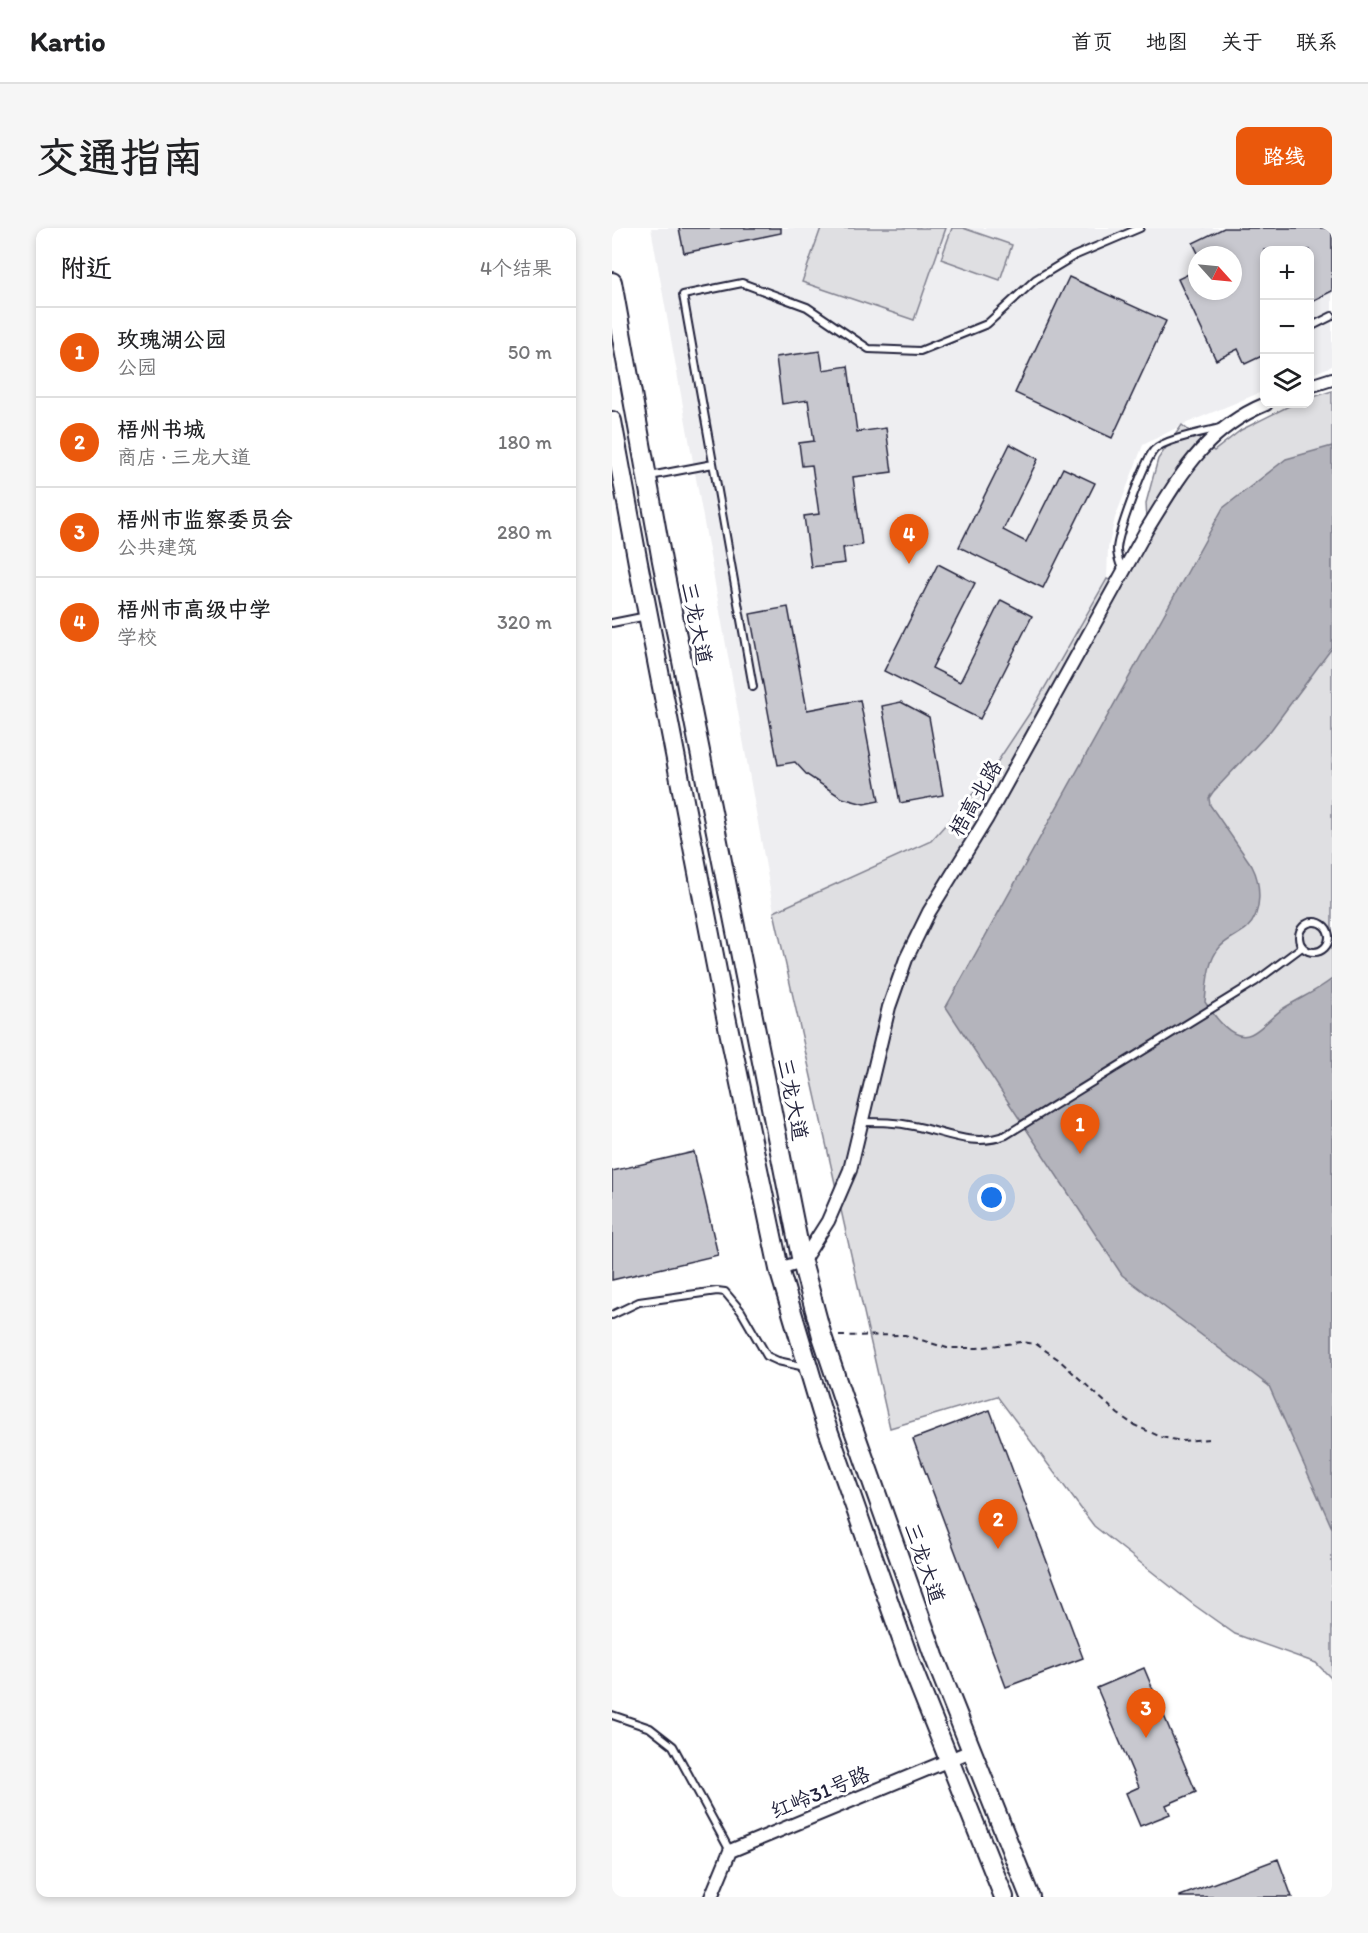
<!DOCTYPE html>
<html lang="zh">
<meta charset="utf-8">
<style>
body{margin:0;font-family:Itim,"LXGW WenKai TC",sans-serif;background:#f6f6f6;color:#202124}
.controls{position:absolute;right:18px;top:18px;display:grid;overflow:hidden;border-radius:12px;box-shadow:0 3px 9px #0003}
.controls button{width:54px;height:54px;display:grid;place-items:center;padding:0;border:0;border-bottom:2px solid #e0e0e0;background:#fff;color:#202124;font:30px sans-serif}
.compass{position:absolute;left:576px;top:18px;width:54px;height:54px;border-radius:50%;background:#fff;box-shadow:0 3px 9px #0003;rotate:117deg}
.you{position:absolute;left:380px;top:970px;width:21px;height:21px;margin:-15px;border:4px solid #fff;border-radius:50%;background:#1a73e8;box-shadow:0 0 0 9px #1a73e833}
.badge{display:grid;place-items:center;width:39px;height:39px;border-radius:50%;background:#ea580c;color:#fff;font-size:20px;font-weight:700}
.pin{position:absolute;translate:-50% -50px;filter:drop-shadow(0 2px 3px #0008)}
.pin::after{content:'';position:absolute;top:32px;width:21px;height:18px;background:inherit;clip-path:polygon(0 0,100% 0,50% 100%)}
.list{margin:0;padding:0;list-style:none}
h2{display:flex;justify-content:space-between;align-items:center;height:78px;margin:0;padding:0 24px;font-size:26px}
h2 small{font-size:20px;font-weight:400;color:#757577}
.list li{display:grid;grid-template-columns:39px 1fr auto;gap:18px;align-items:center;box-sizing:border-box;height:90px;padding:0 24px;border-top:2px solid #e0e0e0}
.list b{display:block;font-size:22px;white-space:nowrap}
.list p{margin:0;font-size:20px;white-space:nowrap;color:#757577}
.list em{font-size:20px;font-style:normal;color:#757577}
.icon{flex:none;width:33px;height:33px;fill:none;stroke:currentColor;stroke-width:2;stroke-linecap:round;stroke-linejoin:round}
.map{position:relative;flex:none;width:720px;height:1669px;overflow:hidden;border-radius:12px}
header{display:flex;align-items:center;gap:36px;box-sizing:border-box;height:84px;padding:0 30px;background:#fff;border-bottom:2px solid #e0e0e0}
header strong{font-size:28px}
nav{display:flex;gap:33px;margin-inline-start:auto;font-size:21px}
.intro{display:flex;align-items:center;justify-content:space-between;box-sizing:border-box;height:144px;padding:0 36px}
h1{margin:0;font-size:42px}
.button{padding:15px 27px;border-radius:12px;background:#ea580c;color:#fff;font-size:21px;font-weight:700}
main{display:flex;gap:36px;padding:0 36px}
aside{flex:1;background:#fff;border-radius:12px;box-shadow:0 3px 9px #0003}
.map>svg:first-child{display:block}
.built{fill:#eeeef1;fill-rule:evenodd}
.green{fill:#dfdfe2;stroke:#80808e;stroke-width:1.5}
.water{fill:#b4b4bc;stroke:#7a7a88;stroke-width:1.5}
.building{fill:#c8c8cf;stroke:#22223b;stroke-width:1.5}
.lines{fill:none;stroke-linecap:round;stroke-linejoin:round}
.service-casing{stroke:#22223b;stroke-width:10}
.minor-casing{stroke:#22223b;stroke-width:16}
.primary-casing{stroke:#22223b;stroke-width:22}
.path{stroke:#22223b;stroke-width:2;stroke-dasharray:6 4.5;stroke-linecap:butt}
.service{stroke:#fff;stroke-width:6}
.minor{stroke:#fff;stroke-width:12}
.primary{stroke:#fff;stroke-width:18}
.labels{text-anchor:middle;dominant-baseline:central;stroke-width:6;stroke-linejoin:round;paint-order:stroke}
.street-label{font-size:21px;fill:#22223b;stroke:#fff}
</style>
<header>
<strong>Kartio</strong>
<nav><a>首页</a><a>地图</a><a>关于</a><a>联系</a></nav>
</header>
<div class="intro"><h1>交通指南</h1><a class="button">路线</a></div>
<main>
<aside>
<h2>附近<small>4个结果</small></h2>
<ul class="list">
<li><span class="badge">1</span><div><b>玫瑰湖公园</b><p>公园</p></div><em>50 m</em></li>
<li><span class="badge">2</span><div><b>梧州书城</b><p>商店 · 三龙大道</p></div><em>180 m</em></li>
<li><span class="badge">3</span><div><b>梧州市监察委员会</b><p>公共建筑</p></div><em>280 m</em></li>
<li><span class="badge">4</span><div><b>梧州市高级中学</b><p>学校</p></div><em>320 m</em></li>
</ul>
</aside>
<div class="map">
<svg width="720" height="1669" viewBox="0 0 720 1669">
<rect width="100%" height="100%" fill="#fff"/>
<filter id="ink" filterUnits="userSpaceOnUse"><feTurbulence type="fractalNoise" baseFrequency=".0167" numOctaves="2"/><feDisplacementMap in="SourceGraphic" scale="12" xChannelSelector="R" yChannelSelector="G"/><feConvolveMatrix kernelMatrix="1 2 1 2 8 2 1 2 1" color-interpolation-filters="sRGB"/></filter>
<g filter="url(#ink)">
<path class="built" d="M 39,0 L 720,0 L 720,138 L 698,147 L 698,22 L 652,22 L 652,163 L 570,197 L 531,217 L 503,290 L 496,320 L 495,351 L 421,480 L 374,551 L 319,613 L 162,684 ZM 585,27 L 621,27 L 621,63 L 585,63 Z"/>
<path class="green" d="M 209,0 L 334,0 L 302,92 L 190,54 Z
M 340,0 L 351,0 L 400,17 L 388,52 L 329,31 Z
M 720,163 L 720,1451 L 704,1435 L 623,1406 L 582,1377 L 482,1298 L 385,1168 L 278,1200 L 162,684 L 319,613 L 374,551 L 421,480 L 495,351 L 511,358 L 536,311 L 534,275 L 546,231 L 570,197 L 602,223 L 629,202 L 677,178 L 683,176 L 698,176 L 698,170 Z"/>
<path class="water" d="M 720,218 L 720,420 L 659,502 L 601,564 L 597,570 L 598,577 L 640,638 C 649,655 651,685 635,700 C 627,707 615,711 608,719 C 595,733 595,756 593,774 C 601,786 620,815 639,806 C 650,801 661,787 672,780 C 688,770 705,763 720,751 L 720,1300 L 657,1158 L 510,1047 L 334,779 L 611,280 L 674,231 Z"/>
<path class="building" d="M 67,0 L 169,0 L 169,5 L 72,25 Z
M 612,0 L 720,0 L 720,63 L 698,74 L 698,22 L 652,22 L 652,127 L 633,136 L 626,121 L 604,132 L 566,51 L 585,42 L 585,63 L 621,63 L 621,27 L 587,27 L 581,15 Z
M 457,49 L 554,93 L 500,210 L 403,165 Z
M 208,123 L 211,142 L 236,138 L 245,204 L 274,200 L 280,244 L 241,249 L 250,317 L 231,320 L 233,335 L 199,339 L 192,288 L 207,286 L 200,237 L 190,238 L 187,215 L 202,213 L 196,172 L 170,176 L 164,129 Z
M 398,216 L 426,231 L 391,302 L 414,314 L 451,240 L 483,255 L 431,360 L 347,319 Z
M 326,336 L 363,355 L 320,440 L 348,454 L 389,372 L 420,388 L 368,491 L 272,443 Z
M 176,379 L 195,482 L 248,472 L 267,573 L 252,576 L 230,570 L 195,547 L 183,534 L 166,537 L 138,386 Z
M 289,474 L 317,489 L 331,567 L 288,575 L 270,478 Z
M 82,924 L 106,1027 L 0,1052 L 0,943 Z
M 378,1182 L 471,1430 L 394,1459 L 301,1211 Z
M 532,1440 L 584,1564 L 554,1577 L 558,1586 L 528,1598 L 514,1565 L 527,1559 L 485,1460 Z
M 666,1631 L 680,1669 L 568,1669 L 568,1668 Z"/>
<g class="lines">
<defs>
<path id="service" d="M 698,99 L 720,88
M 38,248 L 101,236
M 511,343 C 508,336 505,330 505,321 C 506,305 532,234 542,222 C 552,211 593,204 608,200
M 0,395 L 35,388
M 141,459 L 71,67 L 130,55 L 195,79 L 257,121 L 308,123 L 375,96 L 424,51 L 462,28 L 528,0
M687 709a15 15 0 1 1 30 0a15 15 0 1 1-30 0Z
M 250,894 C 268,894 284,894 302,898 C 333,904 362,920 394,907 L 643,754 L 690,719
M 0,1087 L 27,1074 L 105,1063 L 113,1064 L 129,1083 L 155,1128 L 166,1133 L 193,1139
M 0,1487 L 38,1500 L 61,1518 L 118,1623"/>
<path id="minor" d="M 698,158 L 720,151
M 167,1041 L 190,1034 L 216,993 L 238,942 L 277,779 L 294,731 L 317,684 L 375,590 L 535,301 C 568,248 593,201 654,176
M 99,1669 L 118,1623 L 359,1523"/>
<path id="primary" d="M 0,54 L 50,333 L 190,1034 L 210,1108 L 233,1177 L 322,1428 L 418,1669
M 0,193 L 26,335 L 112,779 L 167,1041 L 210,1185 L 299,1437 L 392,1669"/>
</defs>
<use href="#service" class="service-casing"/>
<use href="#minor" class="minor-casing"/>
<use href="#primary" class="primary-casing"/>
<path class="path" d="M 227,1108 L 293,1107 L 335,1120 L 365,1120 L 409,1114 L 424,1116 L 446,1131 L 506,1186 L 522,1197 L 549,1209 L 569,1213 L 597,1211"/>
<use href="#service" class="service"/>
<use href="#minor" class="minor"/>
<use href="#primary" class="primary"/>
</g>
</g>
<g class="labels">
<g class="street-label">
<text transform="translate(85 395) rotate(79)">三龙大道</text>
<text transform="translate(363 570) rotate(-60)">梧高北路</text>
<text transform="translate(181 871) rotate(79)">三龙大道</text>
<text transform="translate(313 1335) rotate(71)">三龙大道</text>
<text transform="translate(208 1564) rotate(-22)">红岭31号路</text>
</g>
</g>
</svg>
<div class="controls">
<button>+</button>
<button>−</button>
<button><svg class="icon" aria-label="layers" viewBox="0 0 24 24"><path d="M12 4l9 5-9 5-9-5zM3 14l9 5 9-5"/></svg></button>
</div>
<svg class="compass" viewBox="-18 -18 36 36"><path d="M0-13l5 13h-10z" fill="#e53935"/><path d="M0 13l5-13h-10z" fill="#757577"/></svg>
<div class="you"></div>
<div class="pin badge" style="left:468px;top:926px">1</div>
<div class="pin badge" style="left:386px;top:1321px">2</div>
<div class="pin badge" style="left:534px;top:1510px">3</div>
<div class="pin badge" style="left:297px;top:336px">4</div>
</div>
</main>
